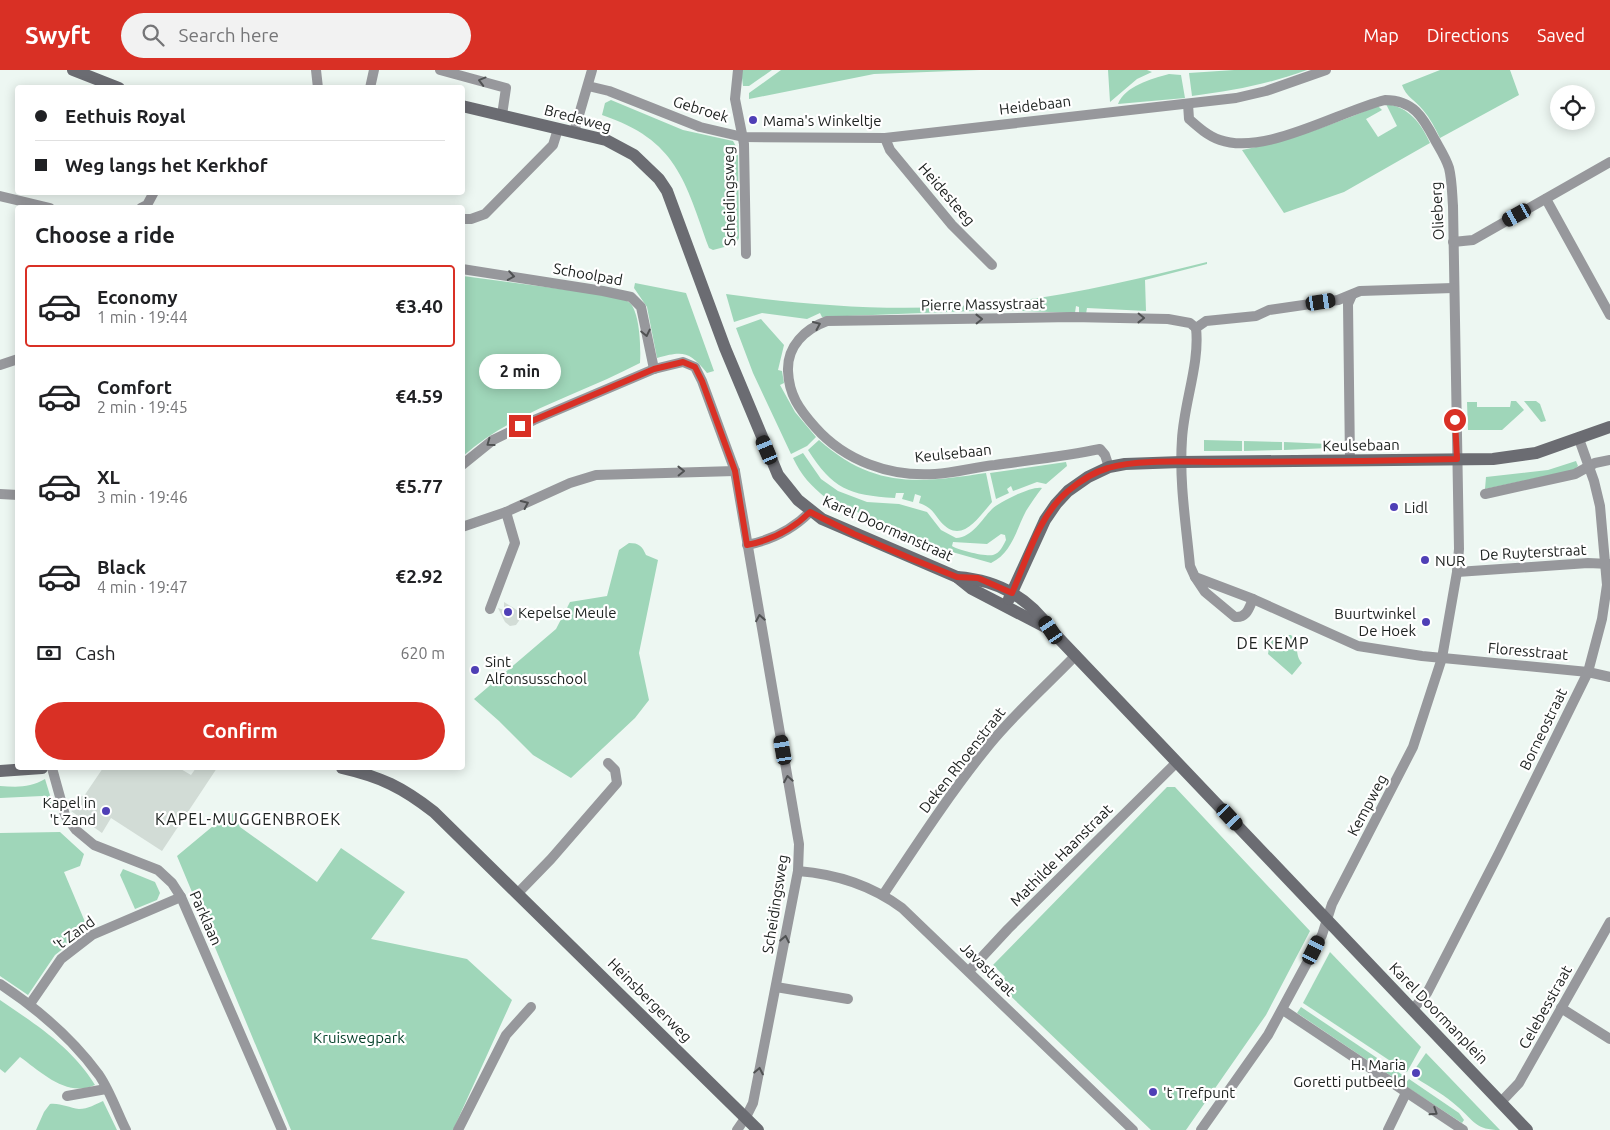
<!DOCTYPE html>
<html lang="en">
<head>
<meta charset="utf-8">
<style>
  body { margin:0; font-family:Ubuntu,sans-serif; background:#f2f2f2; color:#202124; height:100vh; display:flex; flex-direction:column; font-size:19px; white-space:nowrap }
  * { box-sizing:border-box; margin:0 }
  p { font-size:16px; color:#757577 }
  .icon { flex:none; width:28px; height:28px; fill:none; stroke:currentColor; stroke-width:2; stroke-linecap:round; stroke-linejoin:round }
  .map { position:relative; flex:1; overflow:hidden }
  .drawer { position:absolute; left:15px; top:135px; width:450px; height:565px; display:flex; flex-direction:column; background:#fff; border-radius:5px; box-shadow:0 2px 12px #0003 }
  .drawer>* { flex:none }
  .hud { position:absolute; left:15px; top:15px; width:450px; height:110px; border-radius:5px; box-shadow:0 2px 12px #0003; display:grid; align-content:center; height:110px; padding:0 20px; background:#fff }
  .buttons { position:absolute; left:1550px; top:15px; display:grid; gap:10px }
  .buttons a { display:grid; place-items:center; width:45px; height:45px; border-radius:50%; background:#fff; box-shadow:0 2px 12px #0003; font-size:25px }
  .end { position:absolute; width:22px; height:22px; margin:-11px; border:6px solid #d93025; background:#fff; box-shadow:0 0 0 2px #fff }
  .from { border-radius:50% }
  .bubble { position:absolute; height:35px; border-radius:18px; background:#fff; box-shadow:0 2px 12px #0003; font-size:16px; font-weight:700; line-height:35px; text-align:center }
  .car { position:absolute; width:15px; height:30px; margin:-15px -8px; border-radius:6px; box-shadow:0 0 4px 1px #0007; background:linear-gradient(#222 24%,#8ab4d8 0 40%,#222 0 76%,#8ab4d8 0 86%,#222 0) }
  .hud b { display:flex; align-items:center; gap:18px; height:48px; font-size:19px }
  .hud b+b { border-top:1px solid #e0e0e0 }
  .hud i { width:12px; height:12px; background:#202124 }
  ul { padding:0; list-style:none }
  li { display:flex; align-items:center; gap:15px; height:82px; margin:0 10px 8px; padding:0 10px; border:2px solid transparent; border-radius:5px }
  li div { flex:1 }
  li b { display:block; font-size:19px }
  li em { font-style:normal; font-weight:700 }
  li.active { border-color:#d93025 }
  li>.icon { width:45px; height:45px; stroke-width:1.5 }
  h2 { padding:0 20px; font-size:22px; line-height:60px }
  .pay { display:flex; align-items:center; gap:12px; height:55px; padding:0 20px; font-size:19px }
  .pay p { margin-inline-start:auto }
  .cta { display:flex; gap:10px; margin-top:auto; padding:10px 20px }
  .cta a { flex:1; height:58px; border-radius:30px; background:#d93025; color:#fff; font-size:20px; font-weight:700; line-height:58px; text-align:center }
  header { display:flex; align-items:center; gap:30px; box-sizing:border-box; height:70px; padding:0 25px; background:#d93025; color:#fff }
  header strong { font-size:24px }
  nav { display:flex; gap:28px; margin-inline-start:auto; font-size:18px }
  .search { width:350px; height:45px; background:#f2f2f2; display:flex; align-items:center; gap:12px; box-sizing:border-box; padding:0 18px; border-radius:28px; color:#757577; font-size:19px }
  .map>svg:first-child { display:block }
</style>
</head>
<body>
<header>
<strong>Swyft</strong>
<div class="search"><svg class="icon" aria-label="search" viewBox="0 0 24 24"><circle cx="10" cy="10" r="6"/><path d="M15 15l6 6"/></svg>Search here</div>
<nav><a>Map</a><a>Directions</a><a>Saved</a></nav>
</header>
<div class="map">
<svg width="1610" height="1060" viewBox="0 0 1610 1060">
  <rect width="100%" height="100%" fill="#edf7f2"/>
  <g fill="#9fd6b9" fill-rule="evenodd">
    <polygon points="741,0 772,0 749,16 743,16"/>
    <polygon points="781,0 980,0 874,4 749,29 749,23"/>
    <polygon points="1108,0 1147,0 1152,2 1137,9 1110,32"/>
    <path d="M1234 0H1307C1269 14 1232 21 1192 26L1189 3Z"/>
    <path d="M1440 0H1510L1519 25 1440 68C1435 58 1430 48 1423 40 1415 30 1406 27 1402 15Z"/>
    <path d="M1169 4 1181 5 1185 28 1118 34C1125 16 1151 9 1169 4Z"/>
    <path d="M611 30 683 60 733 71 738 80 739 168 736 174 713 180 709 178C685 111 677 70 602 45L605 33Z"/>
    <path d="M1386 34C1409 37 1421 53 1430 73L1344 122 1284 143 1242 80C1290 71 1333 54 1378 36L1382 40 1366 49 1378 67 1397 56Z"/>
    <path d="M1207 192V194L1145 210 1146 241 1087 238 1086 244 1079 243V237L1076 236 1075 243 999 240 822 247 820 243 807 249 762 243 734 252 726 224C818 237 914 243 1006 232 1074 225 1141 208 1207 192Z"/>
    <path d="M463 206 621 227C624 229 629 232 631 234 640 246 641 278 640 293 579 325 515 341 463 386Z"/>
    <path d="M635 213 686 223 714 301 707 303C689 281 683 281 657 288L647 237 634 218Z"/>
    <polygon points="761,249 784,275 778,300 782,301 784,313 780,315 795,342 816,367 807,376 791,384 753,303 736,258"/>
    <polygon points="1511,331 1516,331 1524,340 1502,360 1468,360 1467,332 1477,332 1477,337 1510,337"/>
    <polygon points="1524,331 1536,331 1540,334 1546,351 1541,352"/>
    <path d="M819 370C874 419 919 413 986 403L992 432C978 448 961 476 940 451 933 442 931 437 919 433L921 426 915 424 913 432 902 429 904 423H896L895 428C848 425 833 419 808 380Z"/>
    <polygon points="1204,370 1242,371 1242,381 1204,381"/>
    <polygon points="1244,371 1282,372 1282,380 1244,381"/>
    <polygon points="1284,372 1329,374 1329,378 1284,380"/>
    <path d="M803 383 821 409 838 421 867 432 899 434 927 442 941 460 956 468C973 467 981 450 992 439 999 432 1033 415 1042 418 1036 426 1031 433 1026 441 1016 460 1012 483 991 493L938 478 826 428C811 416 801 405 793 388ZM1001 464 1005 465 1006 470C1003 476 1000 483 993 485 986 487 958 480 952 476L953 472 987 474Z"/>
    <polygon points="1576,391 1578,396 1574,400 1485,419 1486,407 1548,400"/>
    <polygon points="1066,392 1067,396 1046,414 1037,412 1013,421 1011,416 1007,419 1009,423 996,429 990,403"/>
    <path d="M629 473C639 473 642 476 646 485L658 490 639 583 649 630 635 648 571 708 533 685 499 651 474 629 556 559 570 532 607 526 619 480Z"/>
    <path d="M1277 565H1291C1300 574 1294 585 1302 593L1292 605 1268 584 1270 572Z"/>
    <path d="M45 709 53 735 43 736 42 726 0 728V716C17 717 30 718 45 709Z"/>
    <polygon points="1167,717 1175,717 1310,861 1266,945 1186,1060 1151,1060 998,914 1005,907 993,895"/>
    <polygon points="231,741 240,757 317,812 341,778 405,822 371,869 467,889 512,930 453,1060 291,1060 177,786"/>
    <polygon points="60,762 84,784 80,796 64,802 88,859 55,885 28,925 0,906 0,763"/>
    <polygon points="123,799 155,812 160,823 157,830 135,839 120,805"/>
    <polygon points="1330,882 1421,977 1407,1002 1303,933"/>
    <path d="M0 930C35 954 72 977 95 1015 67 1028 41 1002 20 987L5 1003 0 999Z"/>
    <polygon points="1301,937 1404,1006 1400,1012 1297,943"/>
    <path d="M1426 983 1500 1060C1476 1060 1474 1051 1458 1037 1446 1026 1430 1017 1416 1008L1418 1004 1415 999Z"/>
    <polygon points="1409,1009 1459,1043 1464,1050 1462,1053 1404,1015"/>
    <path d="M103 1031 117 1060H36L44 1042 50 1034C61 1033 69 1038 79 1039 88 1039 96 1034 103 1031Z"/>
  </g>
  <g fill="#d2dcd6">
    <polygon points="504,532 520,542 521,548 516,555 510,556 505,552 498,538 504,540"/>
    <polygon points="103,698 179,698 191,705 196,698 217,698 162,781 111,748 102,763 71,741 78,735 76,727 84,726"/>
  </g>
  <g fill="none" stroke-linecap="round" stroke-linejoin="round">
    <g stroke="#97989c" stroke-width="10">
      <polyline points="316,0 318,18"/>
      <polyline points="440,0 506,18 502,45"/>
      <polyline points="738,0 735,29 744,74 746,184"/>
      <polyline points="588,16 609,21 700,57 743,67 885,68 1236,28 1266,21 1326,0"/>
      <polyline points="370,18 374,0"/>
      <path d="M1188 34 1189 49C1198 57 1208 66 1220 70 1265 86 1340 41 1385 30 1413 30 1423 47 1435 70 1440 79 1446 88 1449 98 1452 110 1452 123 1453 136L1459 479 1457 502 1442 588 1413 677 1332 834 1322 865 1268 965 1201 1060"/>
      <polyline points="574,62 592,0"/>
      <polyline points="885,68 890,80 952,155 992,195"/>
      <polyline points="0,126 50,138"/>
      <polyline points="1546,129 1610,245"/>
      <polyline points="141,138 147,135 154,122"/>
      <polyline points="462,149 471,149 485,144 553,75 558,59"/>
      <polyline points="1453,172 1473,170 1610,92"/>
      <polyline points="462,199 603,221 631,227 641,237 654,299"/>
      <path d="M1453 218 1360 221 1338 230 1269 240 1256 246 1206 251 1196 258C1200 293 1184 333 1182 369 1179 411 1186 454 1190 496L1195 507 1253 529 1358 576 1422 586 1588 602 1610 607"/>
      <polyline points="0,295 18,289"/>
      <polyline points="1350,391 1348,234 1352,225"/>
      <polyline points="462,395 493,370 534,350 654,299 683,292 695,297 702,311 735,401 799,774 798,801 753,1033 746,1047 737,1060"/>
      <path d="M1109 397 1105 385 1100 379C1066 386 1030 390 995 395 975 397 955 403 935 404 890 407 845 391 815 357 799 339 789 325 788 301 787 276 805 259 827 251L1072 247 1168 249 1190 253 1196 258"/>
      <polyline points="0,424 18,425"/>
      <polyline points="1485,424 1575,404 1595,393 1610,390"/>
      <polyline points="462,457 506,442 570,413 596,405 735,401"/>
      <path d="M747 475C772 470 793 459 810 442"/>
      <polyline points="1457,502 1588,493 1610,494"/>
      <path d="M1195 507 1205 522 1235 547C1247 548 1249 538 1253 529"/>
      <polyline points="490,539 515,473 506,442"/>
      <polyline points="52,698 65,745 76,760 94,775 158,800 172,813 181,827 282,1060"/>
      <path d="M798 801C836 804 871 815 902 838L1133 1060"/>
      <polyline points="517,824 551,789 617,713 615,700 608,693"/>
      <path d="M883 825C917 774 950 723 989 675 1015 643 1047 615 1076 585"/>
      <polyline points="969,901 1008,859 1177,692"/>
      <path d="M0 914C38 939 72 968 99 1005 110 1021 117 1042 126 1060"/>
      <polyline points="776,917 848,929"/>
      <polyline points="30,934 61,889 92,865 181,827"/>
      <polyline points="1561,938 1610,969"/>
      <polyline points="1283,940 1463,1060"/>
      <polyline points="1412,940 1427,923 1499,783 1588,602 1602,549 1607,515 1600,436 1594,411 1579,369"/>
      <polyline points="67,1026 106,1019"/>
      <polyline points="1501,1032 1519,1013 1610,852"/>
      <polyline points="458,1060 506,965 531,937"/>
      <polyline points="1388,1060 1406,1023"/>
    </g>
    <g stroke="#6b6c72" stroke-width="12">
      <polyline points="73,0 119,18"/>
      <polyline points="462,36 606,70 634,85 659,109 667,121 725,278 778,405 798,430 822,449 957,507 972,519 1051,560"/>
      <path d="M957 507C997 510 1028 526 1051 560L1527 1060"/>
      <polyline points="1009,529 1045,450 1056,434 1068,421 1088,407 1109,397 1125,394 1181,392 1493,389 1536,383 1610,357"/>
      <path d="M342 698C381 707 402 717 434 742L758 1060"/>
      <polyline points="0,701 42,698"/>
    </g>
  </g>
  <defs><path id="oneway-chevron" d="M-2-3.5L2.5 0L-2 3.5" fill="none" stroke-width="1.6" stroke-linecap="round" stroke-linejoin="round" transform="scale(1.25)"/></defs>
  <g stroke="#505253">
    <use href="#oneway-chevron" transform="translate(482 11) rotate(-165)"/>
    <use href="#oneway-chevron" transform="translate(511 206) rotate(9)"/>
    <use href="#oneway-chevron" transform="translate(1141 248) rotate(1)"/>
    <use href="#oneway-chevron" transform="translate(979 249) rotate(-1)"/>
    <use href="#oneway-chevron" transform="translate(817 255) rotate(-24)"/>
    <use href="#oneway-chevron" transform="translate(646 263) rotate(78)"/>
    <use href="#oneway-chevron" transform="translate(490 373) rotate(144)"/>
    <use href="#oneway-chevron" transform="translate(681 401) rotate(-1)"/>
    <use href="#oneway-chevron" transform="translate(525 434) rotate(-25)"/>
    <use href="#oneway-chevron" transform="translate(760 548) rotate(-100)"/>
    <use href="#oneway-chevron" transform="translate(788 709) rotate(-100)"/>
    <use href="#oneway-chevron" transform="translate(785 869) rotate(-79)"/>
    <use href="#oneway-chevron" transform="translate(759 1001) rotate(-79)"/>
    <use href="#oneway-chevron" transform="translate(1434 1042) rotate(33)"/>
  </g>
  <g fill="none" stroke-linecap="round" stroke-linejoin="round">
    <path stroke="#d93025" stroke-width="6" d="M520 356 654 299 683 292 695 297 702 311 735 401 747 475C772 470 793 459 810 442L854 464 912 489 957 507 978 508 1012 523C1027 489 1039 445 1068 421 1080 411 1094 402 1108 398 1136 389 1190 392 1221 392 1300 392 1378 391 1457 389L1455 350"/>
  </g>
  <g fill="#4f3fb6" stroke="#fff" stroke-width="2">
    <circle cx="753" cy="50" r="5"/>
    <circle cx="1394" cy="437" r="5"/>
    <circle cx="1425" cy="490" r="5"/>
    <circle cx="508" cy="542" r="5"/>
    <circle cx="1426" cy="552" r="5"/>
    <circle cx="475" cy="600" r="5"/>
    <circle cx="106" cy="741" r="5"/>
    <circle cx="1416" cy="1003" r="5"/>
    <circle cx="1153" cy="1022" r="5"/>
  </g>
  <g text-anchor="middle" dominant-baseline="central" stroke-width="4.5" stroke-linejoin="round" paint-order="stroke">
    <g font-size="15" fill="#202422" stroke="#fff">
      <text transform="translate(1035 35) rotate(-7)">Heidebaan</text>
      <text transform="translate(701 39) rotate(17)">Gebroek</text>
      <text transform="translate(578 48) rotate(15)">Bredeweg</text>
      <text transform="translate(947 124) rotate(49)">Heidesteeg</text>
      <text transform="translate(729 126) rotate(-91)">Scheidingsweg</text>
      <text transform="translate(1437 141) rotate(-93)">Olieberg</text>
      <text transform="translate(588 204) rotate(10)">Schoolpad</text>
      <text transform="translate(983 234) rotate(-1)">Pierre Massystraat</text>
      <text transform="translate(1361 375) rotate(-1)">Keulsebaan</text>
      <text transform="translate(953 383) rotate(-6)">Keulsebaan</text>
      <text transform="translate(888 458) rotate(24)">Karel Doormanstraat</text>
      <text transform="translate(1533 482) rotate(-3)">De Ruyterstraat</text>
      <text transform="translate(1528 581) rotate(5)">Floresstraat</text>
      <text transform="translate(1543 659) rotate(-64)">Borneostraat</text>
      <text transform="translate(962 690) rotate(-52)">Deken Rhoenstraat</text>
      <text transform="translate(1367 735) rotate(-62)">Kempweg</text>
      <text transform="translate(1061 785) rotate(-45)">Mathilde Haanstraat</text>
      <text transform="translate(775 834) rotate(-81)">Scheidingsweg</text>
      <text transform="translate(206 848) rotate(66)">Parklaan</text>
      <text transform="translate(74 863) rotate(-36)">'t Zand</text>
      <text transform="translate(988 899) rotate(44)">Javastraat</text>
      <text transform="translate(650 930) rotate(45)">Heinsbergerweg</text>
      <text transform="translate(1545 937) rotate(-61)">Celebesstraat</text>
      <text transform="translate(1439 943) rotate(46)">Karel Doormanplein</text>
    </g>
    <g font-size="15" fill="#202422" stroke="#fff" text-anchor="start">
      <text x="763" y="50">Mama's Winkeltje</text>
      <text x="1404" y="437">Lidl</text>
      <text x="1435" y="490">NUR</text>
      <text x="518" y="542">Kepelse Meule</text>
      <text x="1416" y="543" text-anchor="end">Buurtwinkel<tspan x="1416" dy="17">De Hoek</tspan></text>
      <text x="485" y="591">Sint<tspan x="485" dy="17">Alfonsusschool</tspan></text>
      <text x="96" y="732" text-anchor="end">Kapel in<tspan x="96" dy="17">'t Zand</tspan></text>
      <text x="1406" y="994" text-anchor="end">H. Maria<tspan x="1406" dy="17">Goretti putbeeld</tspan></text>
      <text x="1163" y="1022">'t Trefpunt</text>
    </g>
    <g font-size="15" fill="#003e27" stroke="#fff">
      <text x="359" y="967">Kruiswegpark</text>
    </g>
    <g font-size="16" letter-spacing="1" fill="#202422" stroke="#fff">
      <text x="1273" y="573">DE KEMP</text>
      <text x="248" y="749">KAPEL-MUGGENBROEK</text>
    </g>
  </g>
</svg>
<div class="buttons">
<a><svg class="icon" aria-label="locate" viewBox="0 0 24 24"><circle cx="12" cy="12" r="6"/><path d="M12 2v4M12 18v4M2 12h4M18 12h4"/></svg></a>
</div>
<i class="end from" style="left:1455px;top:350px"></i>
<i class="end" style="left:520px;top:356px"></i>
<div class="bubble" style="left:479px;top:284px;width:82px">2 min</div>
<i class="car" style="left:1517px;top:145px;rotate:241deg"></i>
<i class="car" style="left:1321px;top:232px;rotate:81deg"></i>
<i class="car" style="left:767px;top:380px;rotate:337deg"></i>
<i class="car" style="left:1051px;top:560px;rotate:326deg"></i>
<i class="car" style="left:783px;top:680px;rotate:350deg"></i>
<i class="car" style="left:1230px;top:747px;rotate:137deg"></i>
<i class="car" style="left:1314px;top:880px;rotate:27deg"></i>
<div class="hud">
<b><i class="from"></i>Eethuis Royal</b>
<b><i></i>Weg langs het Kerkhof</b>
</div>
<section class="drawer">
<h2>Choose a ride</h2>
<ul>
<li class="active"><svg class="icon" aria-label="car" viewBox="0 0 24 24"><path d="M5 17H2v-5l4-1 3-4h7l3 4 3 1v5h-3M9 17h6M6 11h13"/><circle cx="7" cy="17" r="2"/><circle cx="17" cy="17" r="2"/></svg><div><b>Economy</b><p>1 min · 19:44</p></div><em>€3.40</em></li>
<li><svg class="icon" aria-label="car" viewBox="0 0 24 24"><path d="M5 17H2v-5l4-1 3-4h7l3 4 3 1v5h-3M9 17h6M6 11h13"/><circle cx="7" cy="17" r="2"/><circle cx="17" cy="17" r="2"/></svg><div><b>Comfort</b><p>2 min · 19:45</p></div><em>€4.59</em></li>
<li><svg class="icon" aria-label="car" viewBox="0 0 24 24"><path d="M5 17H2v-5l4-1 3-4h7l3 4 3 1v5h-3M9 17h6M6 11h13"/><circle cx="7" cy="17" r="2"/><circle cx="17" cy="17" r="2"/></svg><div><b>XL</b><p>3 min · 19:46</p></div><em>€5.77</em></li>
<li><svg class="icon" aria-label="car" viewBox="0 0 24 24"><path d="M5 17H2v-5l4-1 3-4h7l3 4 3 1v5h-3M9 17h6M6 11h13"/><circle cx="7" cy="17" r="2"/><circle cx="17" cy="17" r="2"/></svg><div><b>Black</b><p>4 min · 19:47</p></div><em>€2.92</em></li>
</ul>
<div class="pay"><svg class="icon" aria-label="cash" viewBox="0 0 24 24"><path d="M3 7h18v10H3z"/><circle cx="12" cy="12" r="2"/></svg>Cash<p>620 m</p></div>
<div class="cta"><a>Confirm</a></div>
</section>
</div>
</body>
</html>
